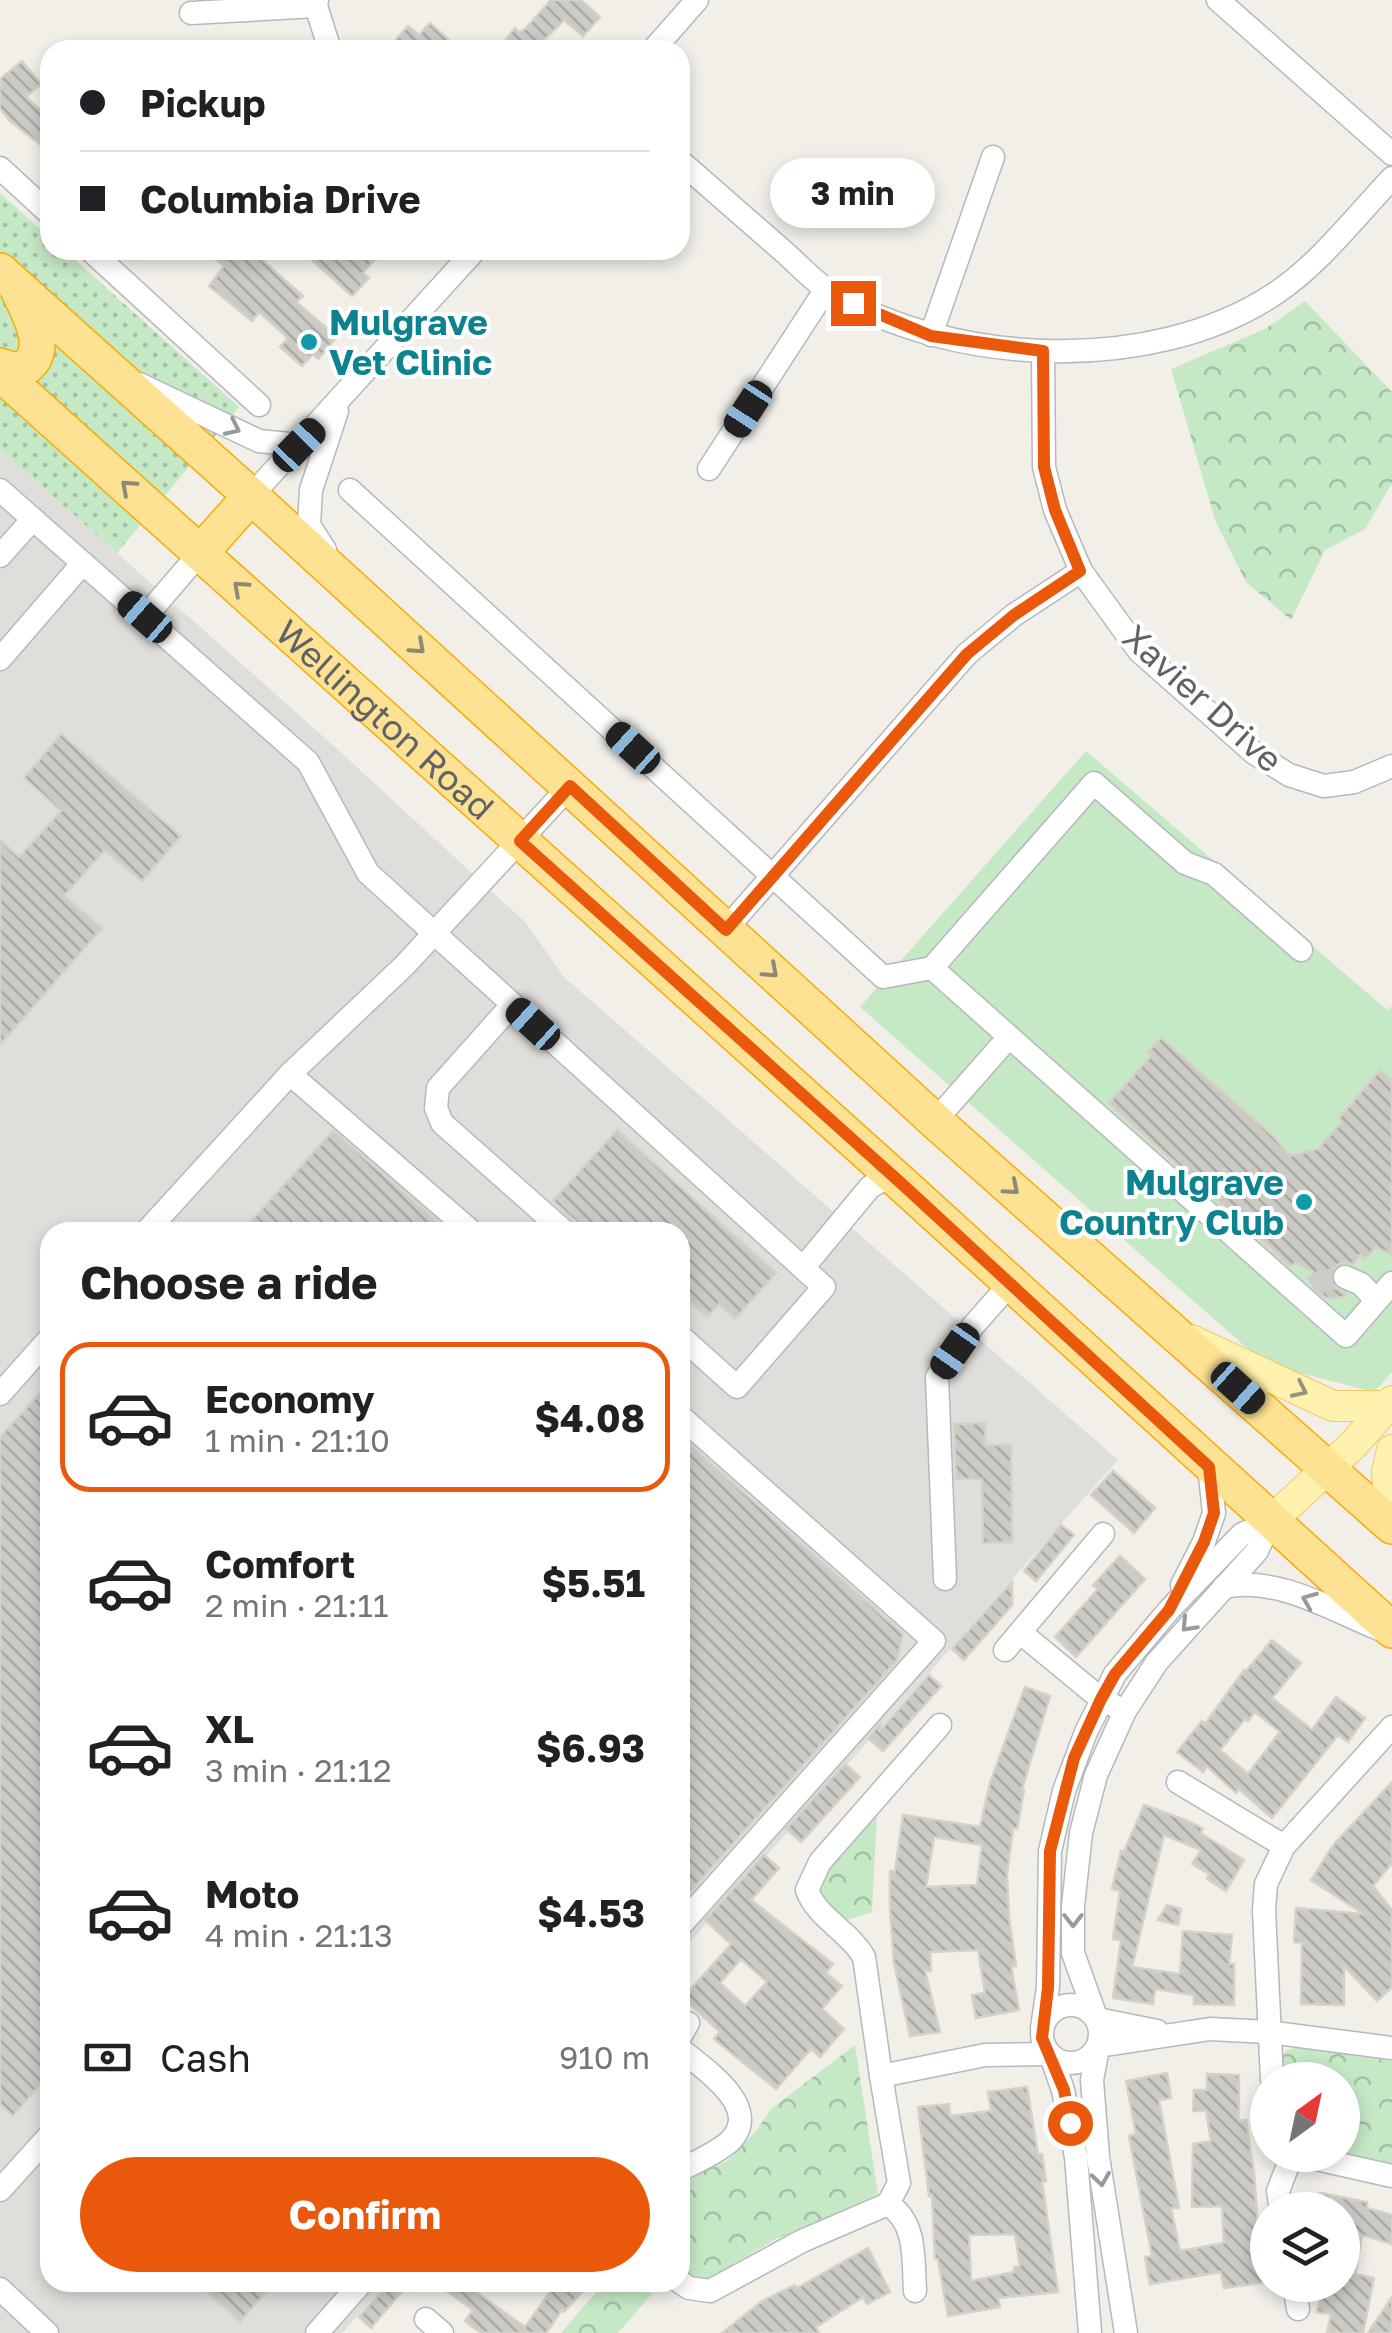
<!DOCTYPE html>
<html lang="en">
<head>
<meta charset="utf-8">
<style>
  body { margin:0; font-family:"Golos Text",sans-serif; background:#f6f6f6; color:#202124; height:100vh; display:flex; flex-direction:column; font-size:38px; white-space:nowrap }
  * { box-sizing:border-box; margin:0 }
  p { font-size:32px; color:#757577 }
  .icon { flex:none; width:55px; height:55px; fill:none; stroke:currentColor; stroke-width:2; stroke-linecap:round; stroke-linejoin:round }
  .map { position:relative; flex:1; overflow:hidden }
  .side { position:absolute; left:40px; top:1222px; width:650px; height:1070px; display:flex; flex-direction:column; background:#fff; border-radius:30px; box-shadow:0 5px 15px #0003 }
  .side>* { flex:none }
  .top-card { position:absolute; left:40px; top:40px; width:650px; height:220px; border-radius:30px; box-shadow:0 5px 15px #0003; display:grid; align-content:center; height:220px; padding:0 40px; background:#fff }
  .needle { width:65px; rotate:33deg }
  .controls { position:absolute; left:1250px; top:2062px; display:grid; gap:20px }
  .controls a { display:grid; place-items:center; width:110px; height:110px; border-radius:50%; background:#fff; box-shadow:0 5px 15px #0003; font-size:50px }
  .end { position:absolute; width:45px; height:45px; margin:-22px; border:12px solid #ea580c; background:#fff; box-shadow:0 0 0 5px #fff }
  .from { border-radius:50% }
  .bubble { position:absolute; height:70px; border-radius:35px; background:#fff; box-shadow:0 5px 15px #0003; font-size:32px; font-weight:700; line-height:70px; text-align:center }
  .car { position:absolute; width:30px; height:60px; margin:-30px -15px; border-radius:12px; box-shadow:0 0 8px 2px #0007; background:linear-gradient(#222 24%,#8ab4d8 0 40%,#222 0 76%,#8ab4d8 0 86%,#222 0) }
  .top-card b { display:flex; align-items:center; gap:35px; height:95px; font-size:38px }
  .top-card b+b { border-top:2px solid #e0e0e0 }
  .top-card i { width:25px; height:25px; background:#202124 }
  ul { padding:0; list-style:none }
  li { display:flex; align-items:center; gap:30px; height:150px; margin:0 20px 15px; padding:0 20px; border:5px solid transparent; border-radius:30px }
  li div { flex:1 }
  li b { display:block; font-size:38px }
  li em { font-style:normal; font-weight:700 }
  li.current { border-color:#ea580c }
  li>.icon { width:90px; height:90px; stroke-width:1.5 }
  h2 { padding:0 40px; font-size:45px; line-height:120px }
  .pay { display:flex; align-items:center; gap:25px; height:110px; padding:0 40px; font-size:38px }
  .pay p { margin-inline-start:auto }
  .button { display:flex; gap:20px; margin-top:auto; padding:20px 40px }
  .button a { flex:1; height:115px; border-radius:60px; background:#ea580c; color:#fff; font-size:40px; font-weight:700; line-height:115px; text-align:center }
  .map>svg:first-child { display:block }
</style>
</head>
<body>
<div class="map">
<svg width="1392" height="2333" viewBox="0 0 1392 2333">
  <defs>
    <pattern id="grass-dots" width="8" height="8" patternUnits="userSpaceOnUse" patternTransform="scale(2.5)"><rect width="8" height="8" fill="#c5e8c5"/><path d="M2 2h.1M6 6h.1" fill="none" stroke="#a3c0a4" stroke-width="1.8" stroke-linecap="round"/></pattern>
    <pattern id="forest-crowns" width="20" height="18" patternUnits="userSpaceOnUse" patternTransform="scale(2.5)"><rect width="20" height="18" fill="#c5e8c5"/><path d="M2 6a3 3 0 1 1 6 0M12 15a3 3 0 1 1 6 0" fill="none" stroke="#a3c0a4"/></pattern>
    <pattern id="building-back-hatch" width="6" height="6" patternUnits="userSpaceOnUse" patternTransform="scale(2.5)"><rect width="6" height="6" fill="#cccac5"/><path d="M-1 5l2 2M0 0l6 6M5-1l2 2" fill="none" stroke="#a9a8a4"/></pattern>
  </defs>
  <rect width="100%" height="100%" fill="#f1efe8"/>
  <polygon fill="#e0deda" points="0,449 336,748 525,922 564,977 1118,1460 680,1953 680,1232 50,1232 50,2282 387,2283 342,2333 0,2333"/>
  <polygon fill="url(#grass-dots)" points="0,193 50,238 50,250 64,250 239,407 117,553 0,449"/>
  <g fill="url(#forest-crowns)">
    <polygon points="1305,301 1392,392 1392,483 1365,529 1325,550 1291,620 1246,582 1215,520 1171,369 1265,329"/>
    <path d="M877 1811 872 1912 847 1920C832 1908 816 1901 817 1881Z"/>
    <polygon points="855,2045 878,2194 774,2240 705,2281 680,2269 680,2180 726,2162 757,2130 771,2109"/>
    <polygon points="1297,2047 1392,2061 1392,2168 1342,2155 1342,2080 1281,2080 1279,2062 1285,2051"/>
    <polygon points="604,2283 638,2283 652,2294 618,2333 561,2333"/>
  </g>
  <polygon fill="#c5e8c5" points="1086,751 1387,1010 1392,1006 1392,1372 1374,1392 1265,1364 860,1007"/>
  <g fill="url(#building-back-hatch)" stroke="#d6d1c6" stroke-width="2.5" fill-rule="evenodd">
    <polygon points="551,0 581,0 600,17 583,36 564,20 537,47 541,50 497,50 515,28 519,32 525,29"/>
    <polygon points="430,23 460,50 387,50 408,26 419,35"/>
    <polygon points="22,61 41,84 26,97 50,119 50,152 10,121 0,108 0,79"/>
    <polygon points="204,250 251,250 303,296 296,302 337,337 318,359 313,354 302,366 280,347 288,338 259,312 252,321 209,286 224,266"/>
    <polygon points="323,250 339,250 347,257 354,250 383,250 363,273 369,278 352,296 313,261"/>
    <polygon points="61,734 181,836 142,881 105,850 64,896 102,928 0,1045 0,840 19,857 61,811 24,778"/>
    <polygon points="1161,1038 1273,1136 1290,1156 1318,1149 1342,1122 1339,1118 1380,1070 1392,1081 1392,1255 1376,1247 1365,1259 1361,1254 1353,1264 1344,1262 1335,1266 1330,1280 1334,1287 1345,1293 1345,1297 1326,1298 1314,1288 1312,1271 1296,1263 1290,1266 1109,1103 1151,1056 1148,1052"/>
    <polygon points="617,1130 776,1273 735,1319 719,1304 707,1317 680,1293 680,1232 581,1232 575,1221 553,1201"/>
    <polygon points="333,1131 450,1232 241,1232"/>
    <polygon points="50,1382 50,2073 13,2116 0,2104 0,1437"/>
    <polygon points="985,1423 985,1445 1011,1445 1012,1542 983,1543 982,1479 956,1479 954,1424"/>
    <polygon points="680,1436 903,1634 897,1660 680,1903"/>
    <polygon points="1113,1471 1155,1508 1134,1533 1091,1495"/>
    <polygon points="1061,1525 1074,1535 1036,1581 1024,1571"/>
    <polygon points="1120,1556 1145,1579 1076,1657 1055,1637 1098,1589 1093,1585"/>
    <polygon points="1012,1582 1012,1605 964,1660 952,1649"/>
    <path d="M1272 1640 1301 1663 1272 1698 1312 1730 1336 1697 1365 1718 1348 1742 1338 1735 1272 1818 1239 1789 1236 1793 1207 1766 1203 1772 1177 1752 1202 1721 1205 1724 1244 1670 1246 1671ZM1255 1712 1280 1732 1248 1774 1220 1750 1245 1719 1248 1721Z"/>
    <polygon points="929,1675 941,1686 883,1751 868,1738 881,1723 879,1732"/>
    <path d="M1025 1687 1050 1696 1022 1789 1024 1790 1017 1829 1013 1828 1007 1874 1009 1918 1016 1966H1011L1019 2010 976 2018 972 1995 985 1993 978 1950 930 1952 931 1971H925L940 2032 910 2036 894 1963 890 1909V1871H895L903 1815 980 1827 990 1783ZM934 1837 982 1845 977 1885 926 1887Z"/>
    <polygon points="845,1764 860,1777 801,1842 786,1829"/>
    <polygon points="1392,1782 1392,1863 1373,1886 1392,1910 1392,1987 1377,2001 1344,1966 1344,2005 1301,2004 1302,1943 1294,1942 1296,1908 1364,1914 1311,1880 1334,1844"/>
    <polygon points="1144,1805 1188,1821 1203,1829 1200,1833 1244,1860 1226,1891 1207,1879 1209,1874 1192,1864 1201,1850 1164,1835 1132,1967 1180,1974 1183,1931 1232,1935 1229,1964 1234,1964 1234,2005 1194,2004 1194,1995 1155,1989 1153,2004 1113,1998 1121,1940 1113,1939 1120,1891 1112,1889 1121,1851 1124,1852"/>
    <path d="M764 1855 779 1868 751 1900 833 1964 826 1973 842 1986 822 2009 844 2029 820 2057 811 2049 776 2089 714 2039 720 2032 683 1998 731 1944 705 1920ZM741 1959 767 1982 745 2006 720 1983Z"/>
    <polygon points="1167,1905 1181,1909 1178,1925 1158,1920"/>
    <polygon points="1167,2073 1171,2098 1159,2100 1179,2208 1171,2208 1180,2251 1224,2243 1222,2206 1192,2207 1193,2144 1211,2141 1206,2111 1193,2111 1194,2090 1207,2090 1207,2074 1239,2075 1239,2121 1246,2120 1254,2172 1259,2246 1262,2245 1267,2282 1224,2288 1221,2272 1150,2284 1145,2257 1152,2256 1129,2136 1136,2134 1126,2081"/>
    <path d="M1027 2087 1038 2154H1042L1046 2181 1042 2182 1058 2292 998 2298 1000 2307 948 2316 938 2259H935L932 2195 929 2196 918 2107 949 2104 950 2116 991 2111 988 2092ZM1015 2234 1020 2266 1014 2267V2272L971 2281 969 2235Z"/>
    <polygon points="1320,2193 1367,2202 1367,2208 1392,2215 1392,2244 1362,2235 1355,2274 1374,2278 1363,2333 1327,2333 1331,2314 1317,2312 1323,2285 1342,2285 1342,2210 1317,2210"/>
    <polygon points="868,2248 890,2292 867,2304 863,2297 816,2327 819,2333 722,2333 762,2301 795,2285 797,2288"/>
    <polygon points="197,2282 275,2282 240,2322"/>
    <polygon points="390,2282 410,2282 371,2328 359,2317"/>
    <polygon points="434,2282 477,2282 472,2289 525,2327 550,2292 539,2282 591,2282 564,2312 562,2310 546,2333 481,2333 465,2321 473,2310"/>
    <polygon points="1392,2297 1392,2333 1368,2333"/>
  </g>
  <g fill="none" stroke-linecap="round" stroke-linejoin="round">
    <polyline stroke="#ccccc8" stroke-width="22" stroke-dasharray="22 11" stroke-linecap="butt" points="1314,1287 1321,1281 1345,1277"/>
    <defs>
      <g id="minor">
        <polyline points="317,0 316,6 330,50"/>
        <polyline points="1218,0 1392,154"/>
        <polyline points="191,13 316,6"/>
        <polyline points="653,50 697,0"/>
        <path d="M680 161C714 191 749 221 783 251 798 264 813 281 829 291 952 366 1150 375 1273 295 1319 265 1355 217 1392 178"/>
        <polyline points="0,168 50,214"/>
        <polyline points="90,250 259,405"/>
        <polyline points="931,335 993,157"/>
        <polyline points="1043,351 1044,467 1055,510 1081,571 1139,651 1254,753 1289,775 1324,786 1354,782 1392,766"/>
        <polyline points="139,384 259,441 299,445"/>
        <polyline points="709,469 826,289"/>
        <polyline points="0,490 308,762 368,873 803,1268"/>
        <polyline points="350,490 883,977 932,968"/>
        <polyline points="251,496 475,250"/>
        <polyline points="325,550 309,525 311,490 337,411"/>
        <polyline points="0,556 33,519"/>
        <polyline points="145,617 200,553"/>
        <polyline points="0,659 83,563"/>
        <polyline points="726,929 967,654 1014,615 1081,571"/>
        <polyline points="1301,950 1214,874 1185,863 1094,783 932,968 1346,1336 1392,1283"/>
        <polyline points="512,1005 438,1088 436,1108 442,1123 565,1232"/>
        <polyline points="290,1074 472,1232"/>
        <polyline points="935,1121 1009,1037"/>
        <polyline points="146,1232 290,1074 405,965 570,786"/>
        <polyline points="1345,1277 1361,1284 1376,1300"/>
        <polyline points="680,1336 737,1387 824,1287 803,1268 870,1187 892,1175"/>
        <polyline points="0,1394 50,1338"/>
        <polyline points="680,1416 934,1641 680,1926"/>
        <polyline points="945,1579 937,1377 973,1326 1010,1284"/>
        <polyline points="1182,1585 1204,1542 1214,1513 1209,1467"/>
        <path d="M1224 1587C1278 1576 1330 1609 1379 1629"/>
        <polyline points="1021,1633 1101,1699 1113,1705"/>
        <polyline points="1005,1650 1103,1534"/>
        <polyline points="1178,1782 1284,1846"/>
        <circle cx="1071" cy="2034" r="29"/>
        <polyline points="1096,2017 1073,1953 1073,1906 1081,1833 1096,1775 1125,1711 1157,1662 1257,1551 1270,1522"/>
        <polyline points="1097,2019 1157,2031"/>
        <polyline points="1042,2028 1048,1987 1050,1851 1064,1791 1086,1732 1115,1674 1169,1610 1242,1534 1270,1522"/>
        <polyline points="680,2037 688,2023"/>
        <polyline points="1099,2046 1210,2029 1268,2032 1392,2048"/>
        <polyline points="1098,2048 1092,2080 1098,2157 1126,2333"/>
        <path d="M680 2049C703 2068 765 2108 729 2142 715 2154 696 2162 680 2170"/>
        <polyline points="1051,2056 1063,2090 1076,2157 1090,2333"/>
        <path d="M881 2076 864 1957C849 1931 817 1918 807 1890L820 1862 940 1725"/>
        <polyline points="1272,2080 1264,1910 1266,1884 1284,1846 1392,1727"/>
        <polyline points="1299,2155 1392,2176"/>
        <polyline points="0,2190 50,2135"/>
        <path d="M888 2204C917 2223 913 2258 915 2291"/>
        <polyline points="1281,2210 1278,2191 1292,2155"/>
        <polyline points="680,2282 689,2288 710,2291 802,2241 888,2204 899,2183 881,2076 985,2055 1049,2054"/>
        <polyline points="1294,2285 1298,2309"/>
        <polyline points="0,2289 47,2333"/>
        <polyline points="426,2319 442,2333"/>
        <polyline points="317,2333 362,2282"/>
      </g>
      <g id="major">
        <polyline points="1191,1340 1333,1406 1387,1406"/>
        <polyline points="1270,1522 1352,1446 1392,1401"/>
        <polyline points="1390,1524 1387,1472 1392,1450"/>
      </g>
      <g id="highway">
        <polyline points="0,271 251,496 935,1121 1392,1526"/>
        <path d="M0 366 12 370 23 369C51 352 31 316 20 294"/>
        <path id="s1" d="M0 373 902 1184 1392 1630"/>
        <polyline points="200,553 251,496"/>
      </g>
    </defs>
    <use href="#minor" stroke="#b5b8bc" stroke-width="25"/>
    <use href="#major" stroke="#f2c960" stroke-width="32"/>
    <use href="#highway" stroke="#f9ab00" stroke-width="38"/>
    <use href="#minor" stroke="#fff" stroke-width="22"/>
    <use href="#major" stroke="#fff2af" stroke-width="30"/>
    <use href="#highway" stroke="#fde293" stroke-width="35"/>
  </g>
  <defs><path id="oneway-chevron" d="M-2-3.5L2.5 0L-2 3.5" fill="none" stroke-width="1.6" stroke-linecap="round" stroke-linejoin="round" transform="scale(2.5)"/></defs>
  <g stroke="#979a9d">
    <use href="#oneway-chevron" transform="translate(233 428) rotate(25)"/>
    <use href="#oneway-chevron" transform="translate(1309 1600) rotate(-158)"/>
    <use href="#oneway-chevron" transform="translate(1188 1625) rotate(133)"/>
    <use href="#oneway-chevron" transform="translate(1073 1920) rotate(90)"/>
    <use href="#oneway-chevron" transform="translate(1101 2179) rotate(82)"/>
  </g>
  <g stroke="#8e8975">
    <use href="#oneway-chevron" transform="translate(128 487) rotate(-138)"/>
    <use href="#oneway-chevron" transform="translate(240 588) rotate(-138)"/>
    <use href="#oneway-chevron" transform="translate(418 647) rotate(42)"/>
    <use href="#oneway-chevron" transform="translate(771 971) rotate(42)"/>
    <use href="#oneway-chevron" transform="translate(1012 1188) rotate(41)"/>
  </g>
  <use stroke="#979581" href="#oneway-chevron" transform="translate(1300 1390) rotate(25)"/>
  <g fill="none" stroke-linecap="round" stroke-linejoin="round">
    <polyline stroke="#ea580c" stroke-width="12" points="853,303 931,336 1043,351 1044,467 1055,510 1080,571 1014,615 967,654 726,930 570,786 520,841 902,1184 1209,1467 1214,1513 1204,1542 1169,1610 1115,1674 1101,1699 1074,1758 1050,1851 1048,1988 1042,2038 1064,2090 1070,2123"/>
  </g>
  <g fill="#0f9aa8" stroke="#fff" stroke-width="4">
    <circle cx="309" cy="342" r="10"/>
    <circle cx="1304" cy="1202" r="10"/>
  </g>
  <g text-anchor="middle" dominant-baseline="central" stroke-width="8" stroke-linejoin="round" paint-order="stroke">
    <g font-size="35" font-weight="bold" fill="#0d838f" stroke="#fff" text-anchor="start">
      <text x="329" y="322">Mulgrave<tspan x="329" dy="40">Vet Clinic</tspan></text>
      <text x="1284" y="1182" text-anchor="end">Mulgrave<tspan x="1284" dy="40">Country Club</tspan></text>
    </g>
    <g font-size="35" fill="#5f6368" stroke="#fff">
      <text transform="translate(1203 698) rotate(42)">Xavier Drive</text>
      <text stroke="none"><textPath href="#s1" startOffset="518">Wellington Road</textPath></text>
    </g>
  </g>
</svg>
<div class="controls">
<a><svg class="needle" viewBox="-14 -14 28 28"><path d="M0-13l5 13h-10z" fill="#e53935"/><path d="M0 13l5-13h-10z" fill="#757577"/></svg></a>
<a><svg class="icon" aria-label="layers" viewBox="0 0 24 24"><path d="M12 4l9 5-9 5-9-5zM3 14l9 5 9-5"/></svg></a>
</div>
<i class="end from" style="left:1070px;top:2123px"></i>
<i class="end" style="left:853px;top:303px"></i>
<div class="bubble" style="left:770px;top:158px;width:165px">3 min</div>
<i class="car" style="left:748px;top:409px;rotate:213deg"></i>
<i class="car" style="left:299px;top:445px;rotate:44deg"></i>
<i class="car" style="left:145px;top:617px;rotate:311deg"></i>
<i class="car" style="left:633px;top:748px;rotate:312deg"></i>
<i class="car" style="left:533px;top:1024px;rotate:312deg"></i>
<i class="car" style="left:955px;top:1351px;rotate:215deg"></i>
<i class="car" style="left:1238px;top:1388px;rotate:132deg"></i>
<div class="top-card">
<b><i class="from"></i>Pickup</b>
<b><i></i>Columbia Drive</b>
</div>
<section class="side">
<h2>Choose a ride</h2>
<ul>
<li class="current"><svg class="icon" aria-label="car" viewBox="0 0 24 24"><path d="M5 17H2v-5l4-1 3-4h7l3 4 3 1v5h-3M9 17h6M6 11h13"/><circle cx="7" cy="17" r="2"/><circle cx="17" cy="17" r="2"/></svg><div><b>Economy</b><p>1 min · 21:10</p></div><em>$4.08</em></li>
<li><svg class="icon" aria-label="car" viewBox="0 0 24 24"><path d="M5 17H2v-5l4-1 3-4h7l3 4 3 1v5h-3M9 17h6M6 11h13"/><circle cx="7" cy="17" r="2"/><circle cx="17" cy="17" r="2"/></svg><div><b>Comfort</b><p>2 min · 21:11</p></div><em>$5.51</em></li>
<li><svg class="icon" aria-label="car" viewBox="0 0 24 24"><path d="M5 17H2v-5l4-1 3-4h7l3 4 3 1v5h-3M9 17h6M6 11h13"/><circle cx="7" cy="17" r="2"/><circle cx="17" cy="17" r="2"/></svg><div><b>XL</b><p>3 min · 21:12</p></div><em>$6.93</em></li>
<li><svg class="icon" aria-label="car" viewBox="0 0 24 24"><path d="M5 17H2v-5l4-1 3-4h7l3 4 3 1v5h-3M9 17h6M6 11h13"/><circle cx="7" cy="17" r="2"/><circle cx="17" cy="17" r="2"/></svg><div><b>Moto</b><p>4 min · 21:13</p></div><em>$4.53</em></li>
</ul>
<div class="pay"><svg class="icon" aria-label="cash" viewBox="0 0 24 24"><path d="M3 7h18v10H3z"/><circle cx="12" cy="12" r="2"/></svg>Cash<p>910 m</p></div>
<div class="button"><a>Confirm</a></div>
</section>
</div>
</body>
</html>
